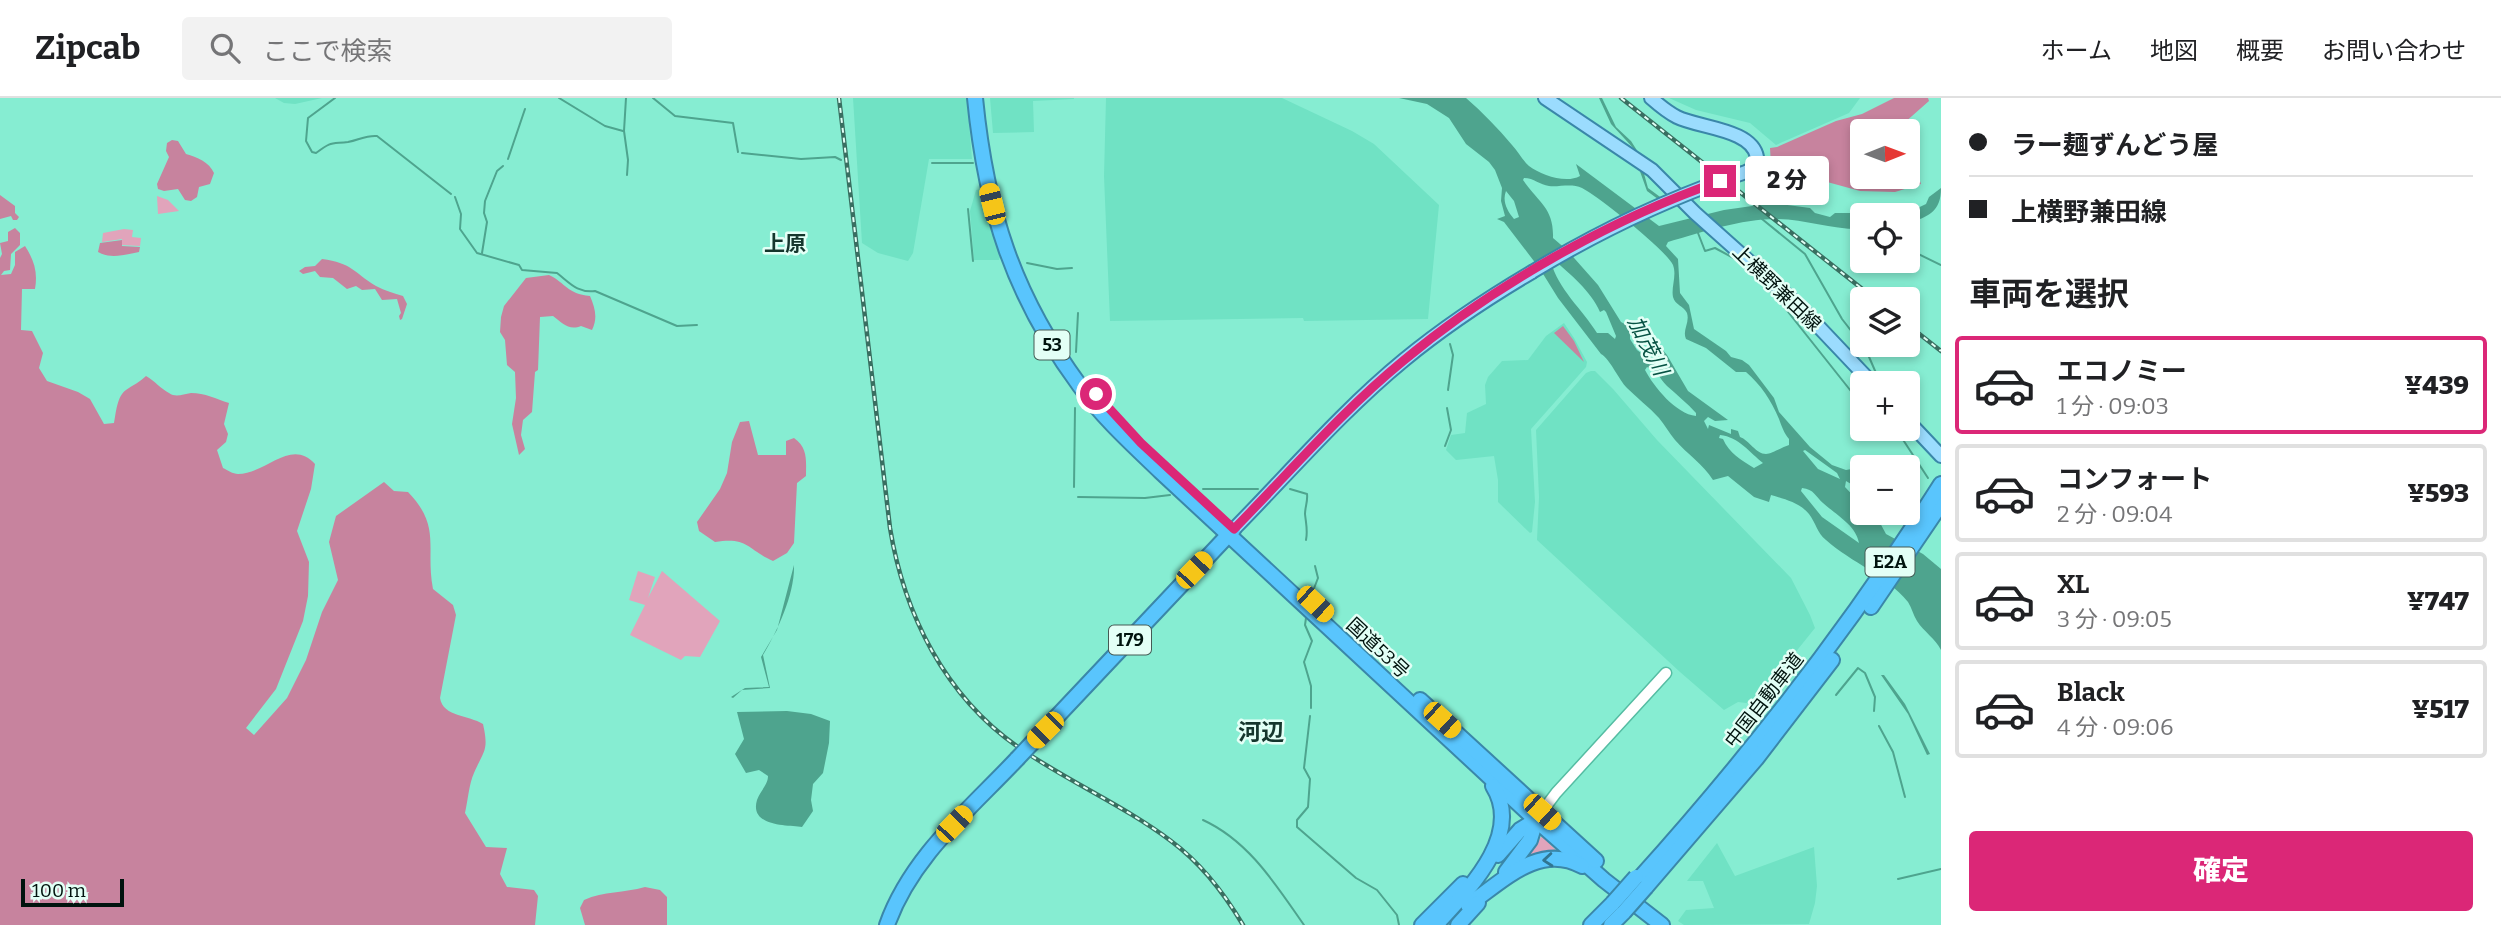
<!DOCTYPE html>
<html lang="ja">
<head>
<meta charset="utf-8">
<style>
  body { margin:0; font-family:Bitter,"Noto Sans JP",serif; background:#f2f2f2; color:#202124; height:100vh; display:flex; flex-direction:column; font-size:26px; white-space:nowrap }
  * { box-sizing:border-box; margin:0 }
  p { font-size:23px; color:#757577 }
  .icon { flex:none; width:38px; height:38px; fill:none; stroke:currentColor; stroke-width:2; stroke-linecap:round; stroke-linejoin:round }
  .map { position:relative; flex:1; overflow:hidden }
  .sheet { display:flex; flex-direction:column; background:#fff; width:560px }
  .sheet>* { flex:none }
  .banner { display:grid; align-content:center; height:154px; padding:0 28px; background:#fff }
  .needle { width:46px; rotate:89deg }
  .fabs { position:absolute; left:1850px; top:21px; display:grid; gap:14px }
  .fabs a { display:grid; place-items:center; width:70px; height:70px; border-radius:7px; background:#fff; box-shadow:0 4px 10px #0003; font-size:35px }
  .scale { position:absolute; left:21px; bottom:18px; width:103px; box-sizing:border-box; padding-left:7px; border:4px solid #00130e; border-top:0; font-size:19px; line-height:24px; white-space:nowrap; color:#00130e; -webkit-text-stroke:5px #e3fff6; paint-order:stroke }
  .end { position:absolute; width:32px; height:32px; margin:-16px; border:9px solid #db2777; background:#fff; box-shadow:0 0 0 4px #fff }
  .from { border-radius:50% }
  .bubble { position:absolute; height:49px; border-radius:7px; background:#fff; box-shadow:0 4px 10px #0003; font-size:23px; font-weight:800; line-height:49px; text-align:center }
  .car { position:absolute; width:21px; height:42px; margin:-21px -10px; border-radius:9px; box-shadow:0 0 5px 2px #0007; background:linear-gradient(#f5c518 24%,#345 0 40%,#f5c518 0 76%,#345 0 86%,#f5c518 0) }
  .banner b { display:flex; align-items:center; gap:24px; height:66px; font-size:26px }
  .banner b+b { border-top:2px solid #e0e0e0 }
  .banner i { width:18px; height:18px; background:#202124 }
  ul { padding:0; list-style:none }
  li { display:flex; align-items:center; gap:21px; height:98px; margin:0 14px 10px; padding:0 14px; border:4px solid #e0e0e0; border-radius:7px }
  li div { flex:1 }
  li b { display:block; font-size:26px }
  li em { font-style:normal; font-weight:800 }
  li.active { border-color:#db2777 }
  li>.icon { width:63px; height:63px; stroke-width:1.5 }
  h2 { padding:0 28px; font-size:32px; line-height:84px }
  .action { display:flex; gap:14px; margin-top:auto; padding:14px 28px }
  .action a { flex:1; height:80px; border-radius:7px; background:#db2777; color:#fff; font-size:28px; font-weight:800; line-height:80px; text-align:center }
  header { display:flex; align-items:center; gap:42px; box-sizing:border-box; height:98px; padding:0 35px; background:#fff; border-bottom:2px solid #e0e0e0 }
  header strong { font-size:33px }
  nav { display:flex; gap:38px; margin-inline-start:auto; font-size:24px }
  .search { width:490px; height:63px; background:#f2f2f2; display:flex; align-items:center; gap:18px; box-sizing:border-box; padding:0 24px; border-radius:7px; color:#757577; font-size:26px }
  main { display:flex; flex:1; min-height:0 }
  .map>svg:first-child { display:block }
</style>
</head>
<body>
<header>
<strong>Zipcab</strong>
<div class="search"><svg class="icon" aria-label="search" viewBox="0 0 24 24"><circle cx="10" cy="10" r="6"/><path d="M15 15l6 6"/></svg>ここで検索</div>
<nav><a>ホーム</a><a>地図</a><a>概要</a><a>お問い合わせ</a></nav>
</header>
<main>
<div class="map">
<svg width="1941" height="827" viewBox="0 0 1941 827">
  <rect width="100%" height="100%" fill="#86edd2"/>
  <g fill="#70e2c4">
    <polygon points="275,0 322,0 295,6 284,5"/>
    <polygon points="853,0 967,0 972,61 929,61 913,155 908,163 878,155 862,145"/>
    <polygon points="990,0 1074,0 1074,1 1033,3 1034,34 993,35"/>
    <polygon points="1106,0 1282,0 1352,33 1374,46 1439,107 1428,221 1304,223 1303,220 1110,223 1104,78"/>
    <polygon points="1669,0 1860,0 1849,15 1776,47 1750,25 1696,12"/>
    <polygon points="981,91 1001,157 999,162 974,162 970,113 976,92"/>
    <polygon points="1564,225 1574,240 1587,264 1586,269 1531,331 1535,404 1532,434 1530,435 1498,404 1498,382 1494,358 1456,362 1446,352 1451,337 1465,335 1467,315 1486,306 1485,287 1488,279 1502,263 1528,262 1546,238"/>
    <polygon points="1591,273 1595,273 1613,291 1657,342 1791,480 1810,517 1815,530 1754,606 1738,604 1724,612 1680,574 1537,442 1539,399 1536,332 1586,275"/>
    <polygon points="1717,745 1735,778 1814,749 1817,788 1815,805 1809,826 1684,827 1678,823 1686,812 1714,810 1703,783 1687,783"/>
  </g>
  <g fill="#e1a4bb">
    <polygon points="157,98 168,102 179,113 158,116"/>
    <polygon points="124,131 133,132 132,139 141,140 140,148 122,147 122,141 102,144 103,135"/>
    <polygon points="638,473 655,479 648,500 662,473 720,523 700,559 685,558 681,562 630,537 645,507 629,502"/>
    <polygon points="1542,738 1560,756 1521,763"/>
  </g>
  <g fill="#c7839e">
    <polygon points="1894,0 1928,0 1929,3 1895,33 1862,33 1862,79 1908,79 1908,58 1916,71 1921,86 1895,94 1860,93 1809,79 1766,83 1771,67 1770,50 1777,49 1836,23 1862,16"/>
    <path d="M172 42 178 43 186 56C197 59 209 64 214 75L210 86 199 89 197 99 191 103 185 102 178 91 164 93 158 91 157 86 169 59 166 53 167 45Z"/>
    <polygon points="0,97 15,108 15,115 19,119 17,122 13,122 11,118 0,121"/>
    <path d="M15 130 20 135V147L11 156 10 172 4 173 1 177 11 176 15 167V154L25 148C34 162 38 174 35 191H22L21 232 32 233 43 255 39 270 47 283 78 294 90 301 104 326 114 325C116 315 117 298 126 292 133 287 140 284 146 278 155 283 161 291 169 295 176 300 183 296 191 295 205 295 216 301 229 305L224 326 228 336 226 344 217 352 223 370C227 372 233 376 238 376 266 376 291 339 315 366L311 391 297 433 309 464 308 498 303 523 276 591 246 630 254 637 287 600 306 562 322 514 338 482 329 444 336 418 384 384 394 393 408 394C442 429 425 450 433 491L453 507 456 517 440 600C443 619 469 617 483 626 489 653 484 652 474 675 469 686 468 702 465 715L486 749 507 750 500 776 507 789 534 792 538 798 535 827H0V160L2 156 0 145 8 143V134Z"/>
    <path d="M122 142V148L140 149 139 154C126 157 109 161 98 154L100 145Z"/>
    <path d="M322 161C352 165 353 174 376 188 385 193 394 195 403 198L407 206 402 221 400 222 399 218 401 215 397 201 382 202 375 191 362 192 356 188 347 191 333 180 320 179 315 173 303 176 299 173 305 169 315 168Z"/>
    <path d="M549 177C566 185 567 196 590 198 595 210 598 220 592 232L581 228C569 233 562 225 553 218L540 219 538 272 535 274 532 314 523 322 521 337 525 351 519 357 512 326 516 300 515 274 507 267 505 242 500 234 501 219 504 208 526 180Z"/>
    <polygon points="1563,228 1574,243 1584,264 1554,235"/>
    <path d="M749 323 758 357H786V343L794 340C808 350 806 362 806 378L797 385 794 445 787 455 773 463C746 451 749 439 715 444L699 433 697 424 720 391 727 375 732 344 740 324Z"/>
    <path d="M645 789 660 792 667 799V827H585L580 810 584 802C604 793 624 795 645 789Z"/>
  </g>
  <g fill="#4ea48e" fill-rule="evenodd">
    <path d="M1399 0H1466C1482 14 1498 30 1512 47 1518 53 1522 62 1529 68 1541 77 1566 86 1580 78L1576 66 1659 128 1724 112 1773 105 1810 110 1815 115 1830 119 1835 115H1866L1868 117H1862V131C1833 132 1805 121 1776 121 1741 121 1702 134 1668 144L1666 148 1678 161 1680 195 1689 207 1694 231 1726 253 1731 259 1742 262 1749 267 1774 300 1779 314 1810 349 1832 367 1846 372 1857 370 1861 374V387L1856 389 1846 383 1845 389 1862 407V415H1870L1879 423 1886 436 1923 456 1941 471V552C1935 540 1924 534 1917 523 1913 517 1912 510 1908 504 1886 477 1852 465 1826 442 1817 435 1816 425 1809 416 1800 405 1784 401 1771 397L1769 404 1754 399 1728 378 1713 382C1703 366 1687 356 1675 342 1669 335 1665 327 1659 320 1649 309 1637 300 1627 290 1619 282 1610 261 1601 256L1558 200 1540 171 1504 124 1497 121 1505 118 1501 103 1502 90 1495 72 1489 64 1466 46 1449 20 1427 6ZM1524 80C1534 80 1540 87 1549 88 1560 89 1572 85 1582 90 1598 98 1666 152 1673 167 1677 178 1671 189 1673 199 1675 207 1684 208 1687 215 1690 225 1682 232 1686 241L1706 250 1736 274H1746C1761 287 1771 302 1779 321 1782 329 1784 335 1789 341V347C1782 349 1772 356 1766 356 1756 356 1749 342 1740 339L1738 333 1731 331V336L1709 327 1708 331 1704 323 1708 319 1715 323 1728 322 1688 293 1667 257 1654 242 1621 224 1598 187 1567 152 1553 140C1554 110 1539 105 1523 82ZM1506 93 1514 103 1519 119 1514 121C1507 113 1502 103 1506 93ZM1553 161C1570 176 1591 193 1600 214L1604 212 1606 214 1616 238 1615 241 1608 235H1597C1582 211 1558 191 1551 164ZM1633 234C1647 241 1665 255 1665 272L1637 252 1630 241V236ZM1647 269C1658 273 1659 280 1667 288 1677 297 1687 305 1696 315V318C1676 316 1654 289 1645 272ZM1720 337C1739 339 1750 355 1763 365L1754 370C1741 362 1729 355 1723 341L1719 340ZM1805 352 1837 375 1840 381 1818 371 1803 353ZM1802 390C1814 391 1816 399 1823 405 1836 417 1856 427 1859 445L1822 419 1801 393Z"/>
    <polygon points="1599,0 1602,0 1616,29 1631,43 1638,54 1648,90 1671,107 1670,110 1647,93 1637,65 1636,53 1611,26"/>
    <path d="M1941 90C1941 114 1928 119 1908 125V117H1903L1926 106 1929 99Z"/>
    <path d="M794 467C795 495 778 532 763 557L770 590 742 592 733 600 731 599 745 590 769 589 761 559 777 532Z"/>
    <polygon points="1881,577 1884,577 1905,606 1930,656 1927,657 1908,616"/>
    <path d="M787 613 811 616 830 623 829 645 823 675 813 686 811 702 813 713 802 729C788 727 749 729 757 702 760 693 768 687 768 678L759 672 746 675 735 656 744 641 737 614Z"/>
  </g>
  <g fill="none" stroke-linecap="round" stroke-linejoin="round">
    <g stroke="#4ea48e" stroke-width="2">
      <path d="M335 0 308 20 306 43 312 54 316 55C332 43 330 46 348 44 359 42 366 37 377 38L451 96"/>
      <polyline points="559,0 605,28 623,33"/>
      <polyline points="626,0 624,33 628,62 627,77"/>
      <polyline points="653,0 675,18 733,25 738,54"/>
      <polyline points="742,55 801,61 835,59 841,62"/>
      <polyline points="508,61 525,11"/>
      <polyline points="932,65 973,65"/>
      <path d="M455 99 461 116 460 131 477 155 519 167 522 172 557 175C570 185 577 195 595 193L677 228 697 227"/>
      <polyline points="968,111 973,163"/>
      <polyline points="1762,121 1805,156 1842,221 1866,252 1876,275"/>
      <polyline points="1698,135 1705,153 1715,150 1739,163"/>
      <polyline points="1908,151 1941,167"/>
      <polyline points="482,155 487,124 484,115 485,103 497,73 503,68"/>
      <polyline points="1027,165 1057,171 1072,170"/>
      <polyline points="1743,166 1777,200 1862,307"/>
      <polyline points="1076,254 1078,215"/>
      <polyline points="1448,292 1453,257 1450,246"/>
      <polyline points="1896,331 1928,380"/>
      <polyline points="1445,348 1451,332 1447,310"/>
      <polyline points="1074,389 1075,310"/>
      <polyline points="1203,391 1258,391"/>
      <path d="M1290 391 1307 396C1308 403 1305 409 1305 416 1306 426 1308 432 1306 442"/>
      <polyline points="1078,399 1145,400 1170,397"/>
      <polyline points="1313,493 1318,480 1315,468"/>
      <polyline points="1306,520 1305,527 1312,543 1304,564 1311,588 1311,610"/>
      <polyline points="1836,597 1858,570 1865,575 1875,599 1874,613"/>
      <polyline points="1310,618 1304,670 1310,681 1308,709 1297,722 1297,729 1356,780 1377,792 1397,817 1399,827"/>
      <polyline points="1879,628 1893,654 1905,699"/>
      <path d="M1203 722C1249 743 1276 787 1304 827"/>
      <polyline points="1898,781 1941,771"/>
    </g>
    <defs>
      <polyline id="minor" points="1538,719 1556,695 1666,575"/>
      <g id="major">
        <polyline points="1545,0 1652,72 1695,115 1798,207 1872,285"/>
        <path d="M1651 0C1659 7 1667 14 1677 19 1699 30 1752 31 1757 59 1759 72 1743 75 1734 78"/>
        <polyline points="1908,323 1941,358"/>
        <path d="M1234 431C1290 374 1343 312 1404 262 1444 229 1488 200 1532 174"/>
      </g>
      <g id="highway">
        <path d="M975 0C986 112 1013 197 1080 288 1103 320 1133 347 1161 374L1536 722 1604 782 1662 827"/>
        <polyline points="1871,509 1941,406"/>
        <polyline points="1420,602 1596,763"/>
        <polyline points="1032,645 1233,432"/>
        <polyline points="1498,757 1520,732 1536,722"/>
        <polyline points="1506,774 1530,742 1536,722"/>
        <path d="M1639 781C1750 658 1852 526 1941 386"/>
        <polyline points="1646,789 1756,661 1832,562"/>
        <path d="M1468 807C1502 784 1539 744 1582 768"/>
        <path d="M887 827C911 759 969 712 1017 661"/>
        <polyline points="1422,827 1463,786"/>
        <path d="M1436 827C1468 792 1524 737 1493 688"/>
        <polyline points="1458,827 1478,805"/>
        <polyline points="1591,827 1613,805"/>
        <polyline points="1611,827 1624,814"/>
      </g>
    </defs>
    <use href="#minor" stroke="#55bda3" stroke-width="13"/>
    <use href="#major" stroke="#3a87a9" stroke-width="16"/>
    <use href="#highway" stroke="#3a87a9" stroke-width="18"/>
    <use href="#minor" stroke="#fff" stroke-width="10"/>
    <use href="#major" stroke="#9bdcfe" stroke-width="12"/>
    <use href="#highway" stroke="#59c5fd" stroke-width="14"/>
    <defs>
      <g id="rail">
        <path d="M839 0 890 430C904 516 945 598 1018 649 1067 683 1123 707 1171 743 1202 766 1224 795 1243 827"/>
        <polyline points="1621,0 1875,201"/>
        <polyline points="1908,227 1941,253"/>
      </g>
    </defs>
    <use href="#rail" stroke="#396f61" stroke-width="4.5"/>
    <use href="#rail" stroke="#e3fff6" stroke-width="2" stroke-dasharray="5" stroke-linecap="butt"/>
    <defs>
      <path id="major-bridge" d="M1532 174C1596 135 1663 103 1734 78"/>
      <g id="highway-bridge">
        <polyline points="1017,661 1032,645"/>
        <polyline points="1613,805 1636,779"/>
        <polyline points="1624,814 1646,789"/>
      </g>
    </defs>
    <use href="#major-bridge" stroke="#3a87a9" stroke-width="16" stroke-linecap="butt"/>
    <use href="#highway-bridge" stroke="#3a87a9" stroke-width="18" stroke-linecap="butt"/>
    <use href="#major-bridge" stroke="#9bdcfe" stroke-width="12"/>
    <use href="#highway-bridge" stroke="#59c5fd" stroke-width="14"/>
  </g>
  <defs><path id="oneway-chevron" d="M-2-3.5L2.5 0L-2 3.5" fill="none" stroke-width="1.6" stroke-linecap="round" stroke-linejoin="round" transform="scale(1.75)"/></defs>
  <use stroke="#317591" href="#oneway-chevron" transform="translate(1548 762) rotate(175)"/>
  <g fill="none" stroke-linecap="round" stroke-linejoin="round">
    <path stroke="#db2777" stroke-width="9" d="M1096 296 1141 345 1234 431C1289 375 1342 313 1403 263 1491 189 1611 121 1720 83"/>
  </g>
  <g text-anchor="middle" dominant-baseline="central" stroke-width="5" stroke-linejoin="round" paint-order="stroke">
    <g fill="#e3fff6" stroke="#445a54" stroke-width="2">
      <rect x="1034.5" y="232.5" width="35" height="29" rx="5"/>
      <rect x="1865.5" y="449.5" width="49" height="29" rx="5"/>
      <rect x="1109" y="527.5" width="42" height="29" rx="5"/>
    </g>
    <g font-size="18" font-weight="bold" fill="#00130e">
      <text x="1052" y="247">53</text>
      <text x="1890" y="464">E2A</text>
      <text x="1130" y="542">179</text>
    </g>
    <g font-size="19" fill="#00130e" stroke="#e3fff6">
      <text transform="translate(1777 190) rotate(44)">上横野兼田線</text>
      <text transform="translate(1378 550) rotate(43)">国道53号</text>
      <text transform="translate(1764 602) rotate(-52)">中国自動車道</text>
    </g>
    <g font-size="21" font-weight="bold" fill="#15362d" stroke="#e3fff6">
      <text x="785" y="146">上原</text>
    </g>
    <g font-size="21" font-style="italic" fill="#065243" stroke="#e3fff6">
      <text transform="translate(1648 248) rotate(63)">加茂川</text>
    </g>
    <g font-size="23" font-weight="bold" fill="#15362d" stroke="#e3fff6">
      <text x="1261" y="634">河辺</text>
    </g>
  </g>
</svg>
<div class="fabs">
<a><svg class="needle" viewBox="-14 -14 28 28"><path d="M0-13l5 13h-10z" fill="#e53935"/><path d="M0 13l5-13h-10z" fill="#757577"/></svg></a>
<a><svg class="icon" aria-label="locate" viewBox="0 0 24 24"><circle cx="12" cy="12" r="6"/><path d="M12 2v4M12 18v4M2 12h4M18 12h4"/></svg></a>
<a><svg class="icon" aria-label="layers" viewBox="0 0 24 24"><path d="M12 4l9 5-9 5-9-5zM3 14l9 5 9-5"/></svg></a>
<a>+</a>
<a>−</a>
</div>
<div class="scale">100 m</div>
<i class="end from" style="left:1096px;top:296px"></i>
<i class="end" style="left:1720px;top:83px"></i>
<div class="bubble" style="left:1745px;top:58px;width:84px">2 分</div>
<i class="car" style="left:992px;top:106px;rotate:346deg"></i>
<i class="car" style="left:1194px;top:472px;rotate:44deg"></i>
<i class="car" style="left:1315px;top:506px;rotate:133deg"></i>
<i class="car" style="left:1442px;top:622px;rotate:132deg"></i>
<i class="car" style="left:1045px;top:632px;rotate:225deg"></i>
<i class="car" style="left:1542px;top:714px;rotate:132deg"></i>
<i class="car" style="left:954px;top:726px;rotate:44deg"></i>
</div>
<section class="sheet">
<div class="banner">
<b><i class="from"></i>ラー麺ずんどう屋</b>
<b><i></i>上横野兼田線</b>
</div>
<h2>車両を選択</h2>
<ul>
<li class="active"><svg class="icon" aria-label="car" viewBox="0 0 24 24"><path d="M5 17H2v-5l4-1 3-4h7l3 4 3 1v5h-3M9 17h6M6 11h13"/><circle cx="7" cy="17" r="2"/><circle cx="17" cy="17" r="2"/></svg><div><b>エコノミー</b><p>1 分 · 09:03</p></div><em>¥439</em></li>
<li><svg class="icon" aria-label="car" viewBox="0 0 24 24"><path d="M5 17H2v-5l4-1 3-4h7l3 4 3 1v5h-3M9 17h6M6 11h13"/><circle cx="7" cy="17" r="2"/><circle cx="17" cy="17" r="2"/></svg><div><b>コンフォート</b><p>2 分 · 09:04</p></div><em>¥593</em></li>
<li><svg class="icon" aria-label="car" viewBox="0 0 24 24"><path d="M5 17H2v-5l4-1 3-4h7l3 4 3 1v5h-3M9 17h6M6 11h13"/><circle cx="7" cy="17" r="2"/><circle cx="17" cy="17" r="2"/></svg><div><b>XL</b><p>3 分 · 09:05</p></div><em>¥747</em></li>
<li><svg class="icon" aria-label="car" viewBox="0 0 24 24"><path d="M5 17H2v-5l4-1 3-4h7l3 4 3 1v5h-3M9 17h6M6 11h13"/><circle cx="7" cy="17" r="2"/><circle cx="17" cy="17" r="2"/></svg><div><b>Black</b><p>4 分 · 09:06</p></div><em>¥517</em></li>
</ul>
<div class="action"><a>確定</a></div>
</section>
</main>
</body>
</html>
